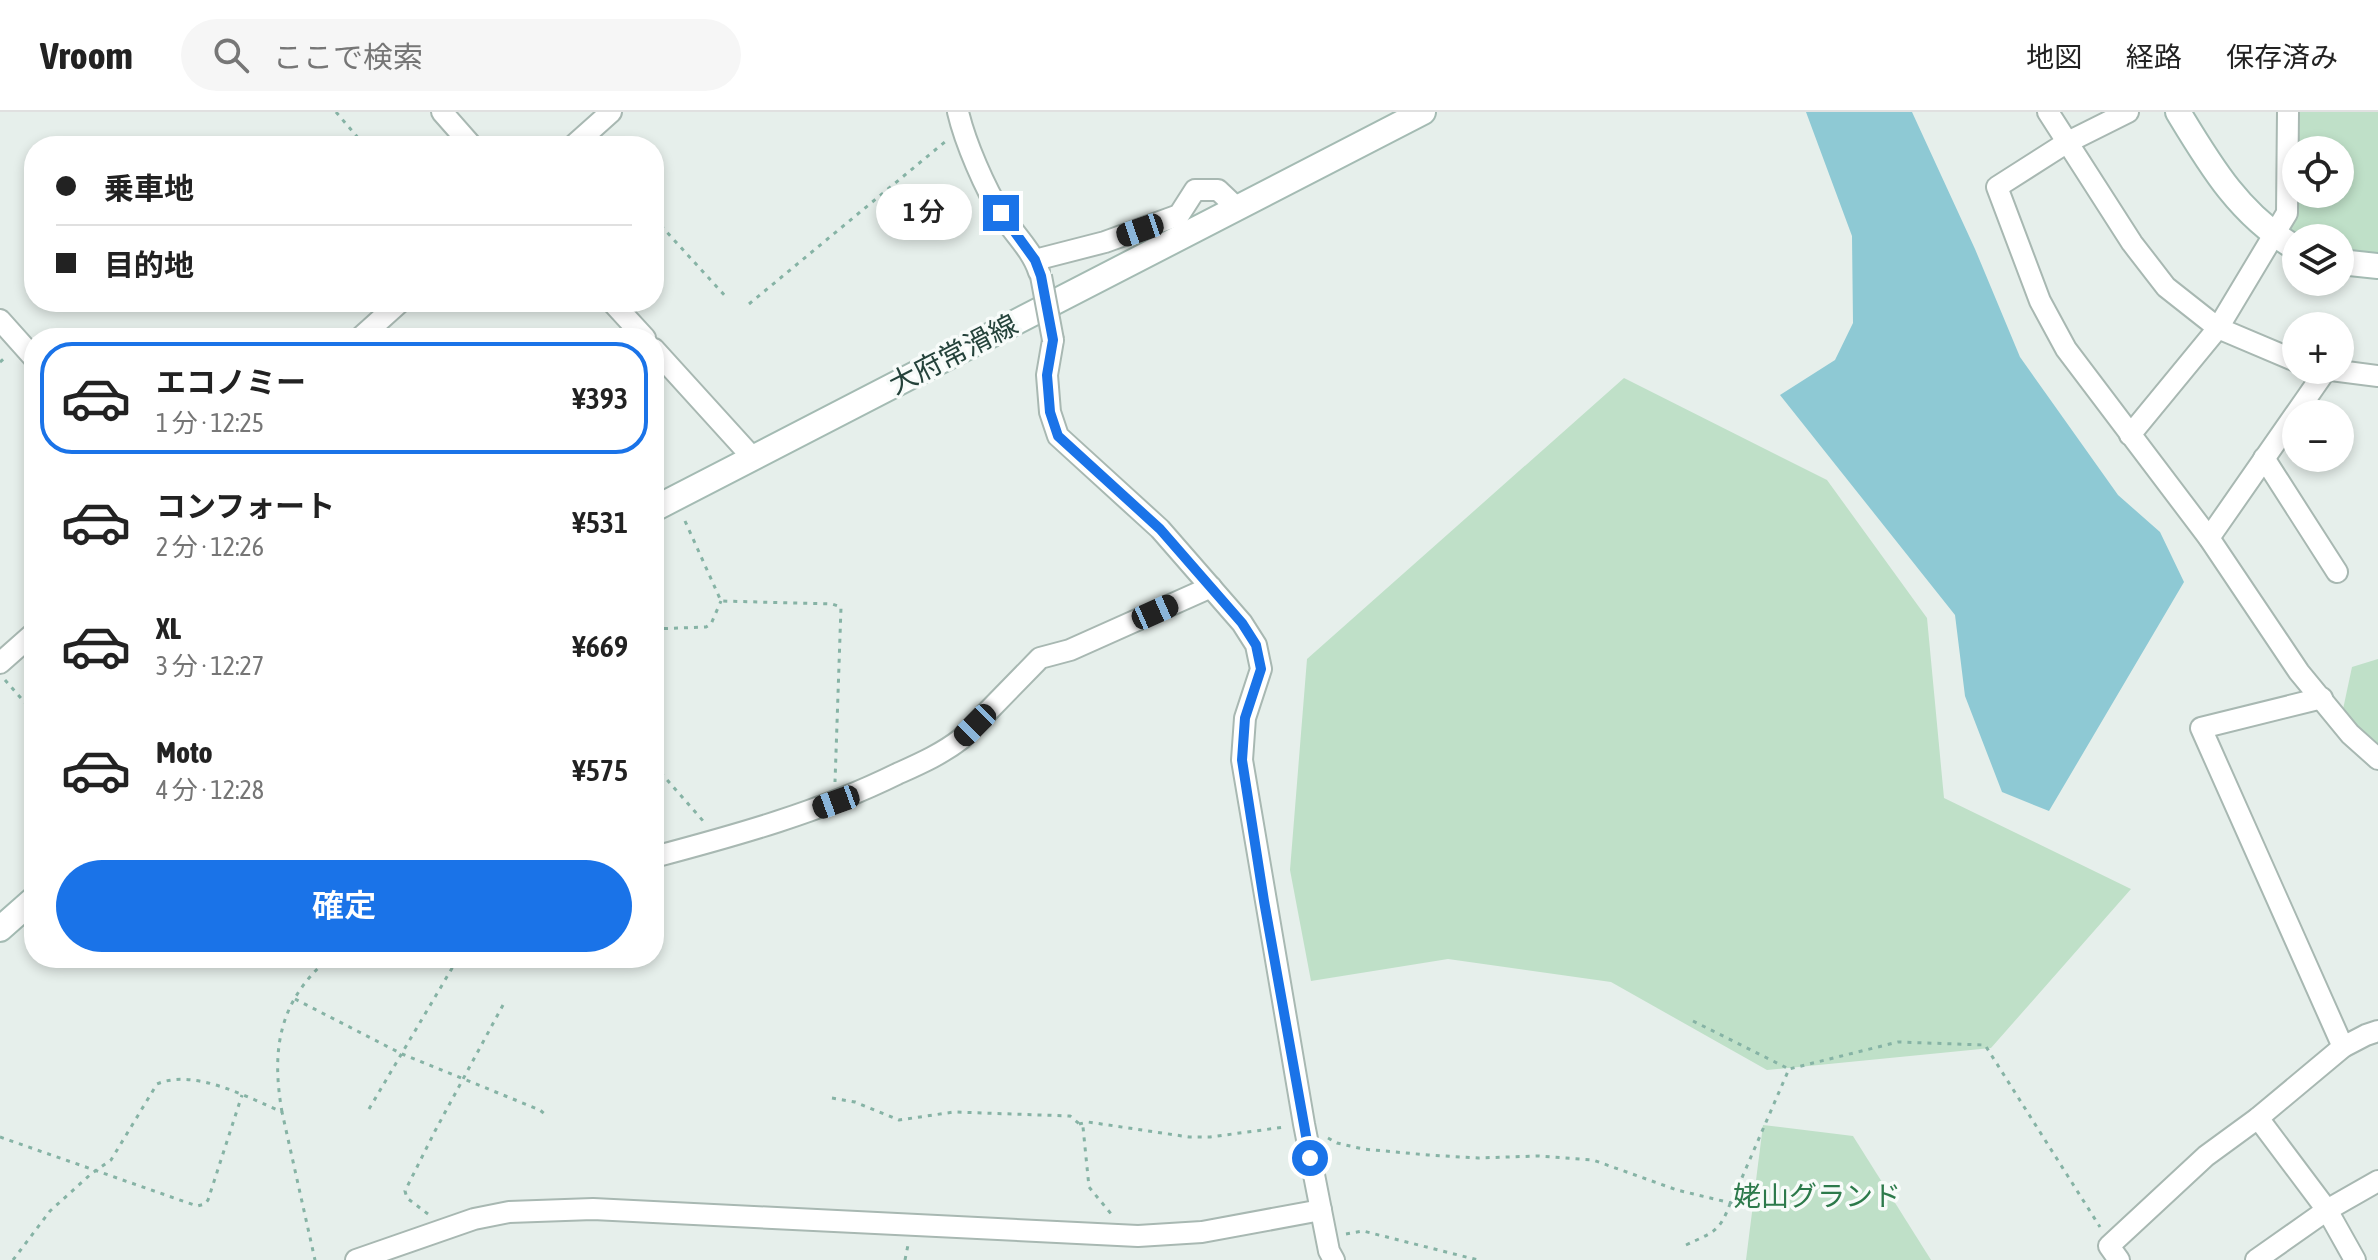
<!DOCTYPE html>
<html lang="ja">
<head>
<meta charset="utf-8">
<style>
  body { margin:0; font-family:"Asap Condensed","Noto Sans JP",sans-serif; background:#f6f6f6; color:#222; height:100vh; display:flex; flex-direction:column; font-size:30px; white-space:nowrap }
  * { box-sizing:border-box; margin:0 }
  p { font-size:26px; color:#767676 }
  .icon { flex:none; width:44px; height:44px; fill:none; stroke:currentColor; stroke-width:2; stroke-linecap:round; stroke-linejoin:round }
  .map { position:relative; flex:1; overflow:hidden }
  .drawer { position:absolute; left:24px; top:216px; width:640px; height:640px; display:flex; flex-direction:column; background:#fff; border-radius:32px; box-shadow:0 4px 12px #0003 }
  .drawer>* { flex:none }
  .top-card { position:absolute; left:24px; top:24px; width:640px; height:176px; border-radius:32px; box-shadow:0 4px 12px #0003; display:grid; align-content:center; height:176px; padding:0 32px; background:#fff }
  .tools { position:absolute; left:2282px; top:24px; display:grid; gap:16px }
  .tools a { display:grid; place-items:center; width:72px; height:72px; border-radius:50%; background:#fff; box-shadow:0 4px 12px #0003; font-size:40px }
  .end { position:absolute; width:36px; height:36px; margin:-18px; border:10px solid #1a73e8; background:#fff; box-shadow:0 0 0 4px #fff }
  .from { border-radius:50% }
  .bubble { position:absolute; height:56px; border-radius:28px; background:#fff; box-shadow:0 4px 12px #0003; font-size:26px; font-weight:600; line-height:56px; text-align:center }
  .car { position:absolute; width:24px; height:48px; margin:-24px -12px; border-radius:10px; box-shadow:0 0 6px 2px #0007; background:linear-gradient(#222 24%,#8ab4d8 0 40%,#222 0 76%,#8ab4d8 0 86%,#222 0) }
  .top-card b { display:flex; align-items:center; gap:28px; height:76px; font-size:30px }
  .top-card b+b { border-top:2px solid #e0e0e0 }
  .top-card i { width:20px; height:20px; background:#222 }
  ul { padding:14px 0 0; list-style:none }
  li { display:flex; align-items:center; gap:24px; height:112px; margin:0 16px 12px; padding:0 16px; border:4px solid transparent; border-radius:32px }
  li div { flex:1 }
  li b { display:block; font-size:30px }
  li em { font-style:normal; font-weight:600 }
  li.selected { border-color:#1a73e8 }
  li>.icon { width:72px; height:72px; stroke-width:1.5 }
  .action { display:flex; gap:16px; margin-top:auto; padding:16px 32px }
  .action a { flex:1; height:92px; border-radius:48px; background:#1a73e8; color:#fff; font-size:32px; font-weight:600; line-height:92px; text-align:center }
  header { display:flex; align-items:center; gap:48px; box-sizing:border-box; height:112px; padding:0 40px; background:#fff; border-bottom:2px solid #e0e0e0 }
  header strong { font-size:38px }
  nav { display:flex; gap:44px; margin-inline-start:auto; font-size:28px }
  .search { width:560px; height:72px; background:#f6f6f6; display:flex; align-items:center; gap:20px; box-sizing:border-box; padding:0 28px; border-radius:44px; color:#767676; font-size:30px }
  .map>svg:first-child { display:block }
</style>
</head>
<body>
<header>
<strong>Vroom</strong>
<div class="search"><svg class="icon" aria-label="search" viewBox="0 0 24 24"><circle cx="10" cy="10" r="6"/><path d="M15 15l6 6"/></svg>ここで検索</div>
<nav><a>地図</a><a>経路</a><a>保存済み</a></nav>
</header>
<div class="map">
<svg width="2378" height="1148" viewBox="0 0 2378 1148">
  <rect width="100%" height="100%" fill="#e6efeb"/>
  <g fill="#bfe0c8" fill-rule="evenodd">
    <path d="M2288 0H2378V154L2340 150V126H2296L2273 123 2287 101ZM2296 38H2340V82H2296Z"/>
    <polygon points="1624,266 1827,368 1927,506 1944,686 2131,777 1991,936 1767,958 1611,870 1448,847 1311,869 1290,758 1307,547"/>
    <polygon points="2378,547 2378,651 2339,616 2352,555"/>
    <polygon points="1763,1013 1853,1024 1931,1148 1746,1148"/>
  </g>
  <polygon fill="#8ec9d4" points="1806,0 1912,0 1975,137 2020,245 2118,383 2160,420 2184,470 2049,699 2002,680 1965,584 1955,503 1780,283 1835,248 1853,211 1852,124"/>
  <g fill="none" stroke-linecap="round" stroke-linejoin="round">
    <defs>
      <g id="street">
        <polyline points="442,0 472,34"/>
        <path d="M958 0C965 30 985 77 1002 103 1014 122 1032 138 1039 160"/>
        <polyline points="2048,0 2132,131 2166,175 2218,216 2296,249"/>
        <polyline points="2128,0 2066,31 1997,75 2040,189 2066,237 2209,426 2299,560 2350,622 2378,647"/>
        <polyline points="573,34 611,0"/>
        <polyline points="1035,148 1105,130 1179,103 1195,78 1218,78 1237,96"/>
        <polyline points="612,190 645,226"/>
        <polyline points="0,208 34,246"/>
        <polyline points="360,226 400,190"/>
        <polyline points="1053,228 1047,263 1050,300 1058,324 1160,417 1242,511 1256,533 1261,557 1245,606 1242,648 1304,1012 1329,1139 1334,1148"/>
        <polyline points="654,237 753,346"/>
        <polyline points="2331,258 2378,264"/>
        <polyline points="2130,323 2218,216 2287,101 2288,0"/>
        <polyline points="2264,346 2337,460"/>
        <polyline points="2209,426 2326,258"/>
        <polyline points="0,551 34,521"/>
        <polyline points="2322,586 2201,616 2343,935"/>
        <path d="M654 745C737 723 820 700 897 662 919 652 942 642 961 627L1040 546 1070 538 1211 475"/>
        <polyline points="2258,1006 2327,1098 2355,1148"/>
        <polyline points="356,1148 474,1107 509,1100 593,1097 1138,1124 1202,1120 1321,1098"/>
        <polyline points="2119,1148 2109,1134 2206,1044 2258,1006 2343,935 2366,923 2378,919"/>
        <polyline points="2256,1148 2327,1098 2378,1069"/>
      </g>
      <g id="secondary">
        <path d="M2178 0C2210 53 2240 104 2296 136"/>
        <polyline points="2340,150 2378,154"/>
        <polyline points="654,397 1423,0"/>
        <polyline points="0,817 34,787"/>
      </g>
    </defs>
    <use href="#street" stroke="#a8b8b2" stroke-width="24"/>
    <use href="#secondary" stroke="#a4bbb3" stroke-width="28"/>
    <g stroke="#86b3a5" stroke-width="3" stroke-dasharray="4 6" stroke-linecap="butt">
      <polyline points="336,0 365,34"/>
      <polyline points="279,31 282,34"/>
      <polyline points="654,106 727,186"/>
      <polyline points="749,192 946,29"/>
      <polyline points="0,250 6,245"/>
      <polyline points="685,409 721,489 832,492 841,495 835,670"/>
      <polyline points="654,517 706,515 711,512 721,489"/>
      <polyline points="5,568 34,601"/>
      <polyline points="654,653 704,710"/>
      <polyline points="295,887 402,942 540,998 548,1005"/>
      <polyline points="1693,909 1789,957"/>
      <polyline points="832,986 855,990 899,1008 954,1000 1070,1004 1083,1015 1089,1075 1112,1103"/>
      <polyline points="369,997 458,846"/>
      <path d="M282 1000C271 937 279 889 329 846"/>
      <polyline points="1079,1012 1088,1010 1189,1025 1210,1025 1285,1015"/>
      <polyline points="0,1025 197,1094 205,1092 208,1088 242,983"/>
      <polyline points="1328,1026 1337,1031 1363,1037 1428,1043 1478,1046 1538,1044 1593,1048 1677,1078 1731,1091 1789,957 1898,930 1985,933 2100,1115"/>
      <polyline points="428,1102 407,1086 405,1079 435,1019 503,893"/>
      <polyline points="1346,1122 1363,1119 1478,1148"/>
      <path d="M1686 1133C1713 1120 1719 1121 1730 1092"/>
      <path d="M13 1148 50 1099 91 1062 111 1048 157 972C194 956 247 985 282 1000L315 1148"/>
      <polyline points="905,1148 908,1133"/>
    </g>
    <use href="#street" stroke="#fff" stroke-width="20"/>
    <use href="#secondary" stroke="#fff" stroke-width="24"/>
    <defs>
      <polyline id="street-bridge" points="1041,164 1053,228"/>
    </defs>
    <use href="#street-bridge" stroke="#a8b8b2" stroke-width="24" stroke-linecap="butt"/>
    <use href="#street-bridge" stroke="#fff" stroke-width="20"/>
  </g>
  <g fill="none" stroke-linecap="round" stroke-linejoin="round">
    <polyline stroke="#1a73e8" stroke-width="10" points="1001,101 1035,148 1041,164 1053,228 1047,263 1050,300 1058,324 1160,417 1242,511 1256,533 1261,557 1245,606 1242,648 1264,789 1310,1046"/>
  </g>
  <g text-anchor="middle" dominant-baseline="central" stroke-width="7" stroke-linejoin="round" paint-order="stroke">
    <g font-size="28" fill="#24423a" stroke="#f7fbf9">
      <text transform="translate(953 242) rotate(-27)">大府常滑線</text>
    </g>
    <g font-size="28" fill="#2d7a4b" stroke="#f7fbf9">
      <text x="1817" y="1084">姥山グランド</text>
    </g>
  </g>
</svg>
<div class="tools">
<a><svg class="icon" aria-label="locate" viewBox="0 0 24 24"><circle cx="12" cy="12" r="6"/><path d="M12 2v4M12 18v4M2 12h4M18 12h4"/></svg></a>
<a><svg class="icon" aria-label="layers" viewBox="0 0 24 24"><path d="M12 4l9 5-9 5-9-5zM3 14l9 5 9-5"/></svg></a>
<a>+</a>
<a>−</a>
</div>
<i class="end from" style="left:1310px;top:1046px"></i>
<i class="end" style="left:1001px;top:101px"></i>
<div class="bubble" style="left:876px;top:72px;width:96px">1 分</div>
<i class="car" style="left:1140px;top:118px;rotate:251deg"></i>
<i class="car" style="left:1155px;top:500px;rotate:66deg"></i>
<i class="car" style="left:975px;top:613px;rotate:225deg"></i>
<i class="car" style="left:836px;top:690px;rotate:250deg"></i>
<div class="top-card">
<b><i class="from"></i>乗車地</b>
<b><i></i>目的地</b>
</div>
<section class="drawer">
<ul>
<li class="selected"><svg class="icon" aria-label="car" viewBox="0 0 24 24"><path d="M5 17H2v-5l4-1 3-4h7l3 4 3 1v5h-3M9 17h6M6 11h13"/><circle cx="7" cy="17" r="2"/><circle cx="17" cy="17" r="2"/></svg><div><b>エコノミー</b><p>1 分 · 12:25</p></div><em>¥393</em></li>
<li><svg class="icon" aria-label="car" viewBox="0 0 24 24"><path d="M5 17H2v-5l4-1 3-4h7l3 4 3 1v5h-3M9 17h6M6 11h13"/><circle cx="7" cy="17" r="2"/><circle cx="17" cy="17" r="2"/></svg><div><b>コンフォート</b><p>2 分 · 12:26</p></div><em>¥531</em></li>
<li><svg class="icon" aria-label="car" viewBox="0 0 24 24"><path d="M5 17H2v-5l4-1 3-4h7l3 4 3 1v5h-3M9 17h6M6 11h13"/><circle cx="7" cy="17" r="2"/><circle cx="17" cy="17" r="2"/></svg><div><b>XL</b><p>3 分 · 12:27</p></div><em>¥669</em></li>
<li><svg class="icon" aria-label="car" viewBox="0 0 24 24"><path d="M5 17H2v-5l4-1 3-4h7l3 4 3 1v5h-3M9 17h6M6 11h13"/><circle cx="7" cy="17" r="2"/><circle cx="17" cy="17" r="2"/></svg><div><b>Moto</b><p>4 分 · 12:28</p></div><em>¥575</em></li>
</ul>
<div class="action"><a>確定</a></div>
</section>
</div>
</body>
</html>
